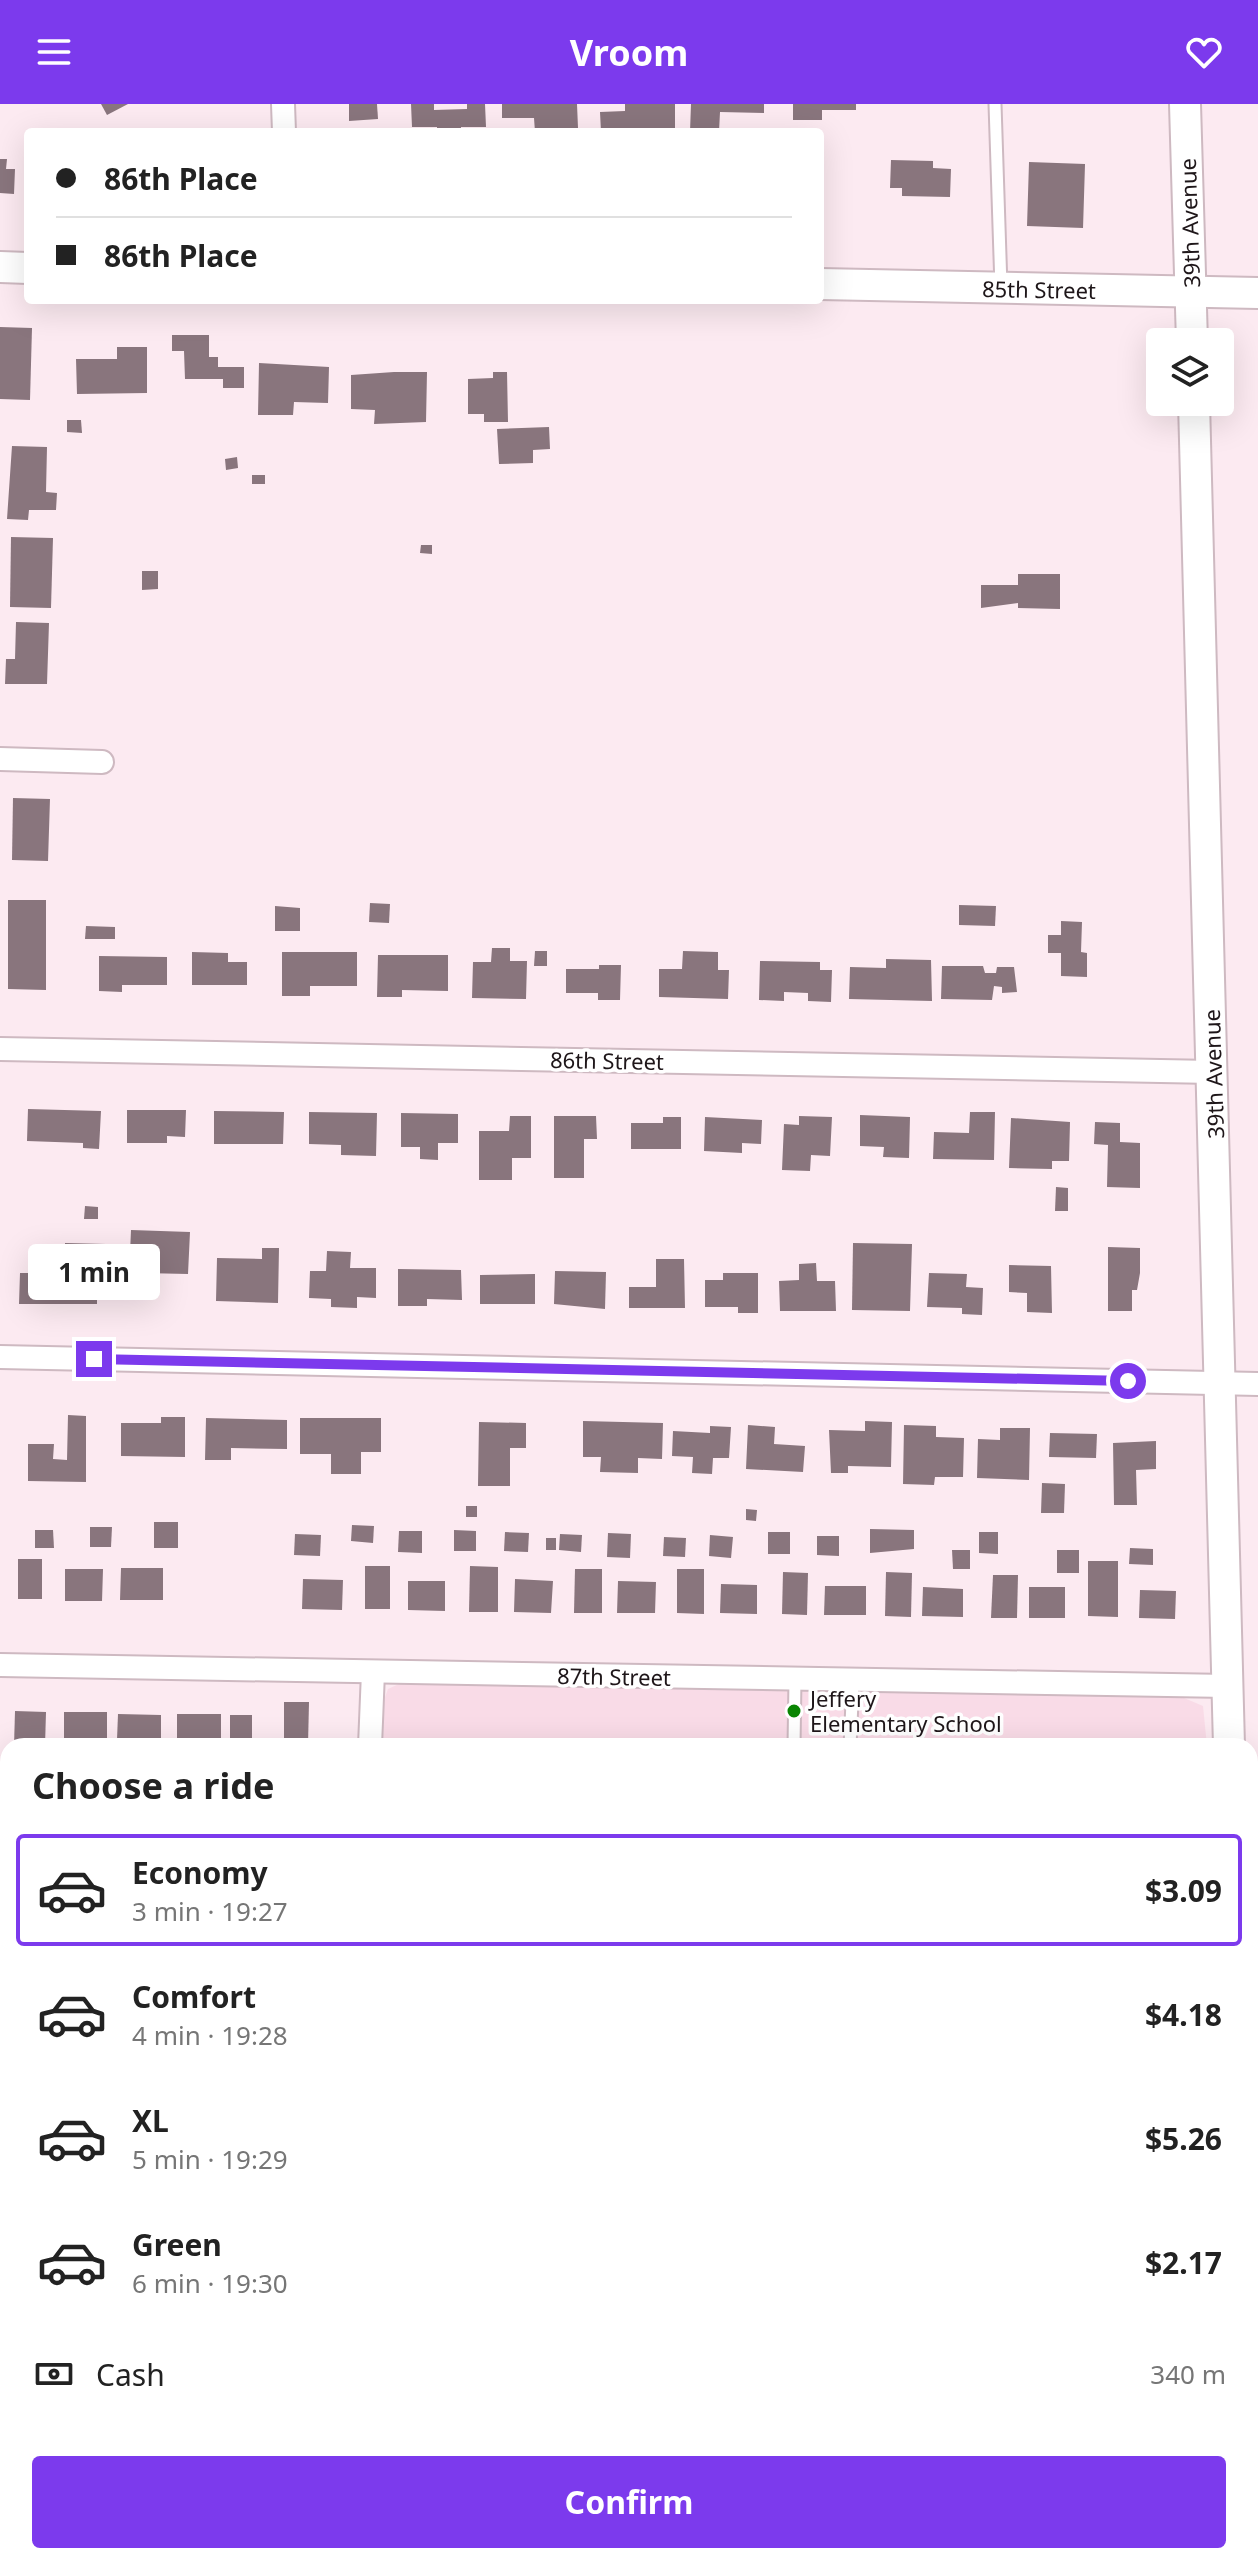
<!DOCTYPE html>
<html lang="en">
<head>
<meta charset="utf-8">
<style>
  body { margin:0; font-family:"Noto Sans",sans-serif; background:#f6f6f6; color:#222; height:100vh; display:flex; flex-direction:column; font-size:30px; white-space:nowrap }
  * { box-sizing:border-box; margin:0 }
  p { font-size:26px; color:#767676 }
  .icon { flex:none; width:44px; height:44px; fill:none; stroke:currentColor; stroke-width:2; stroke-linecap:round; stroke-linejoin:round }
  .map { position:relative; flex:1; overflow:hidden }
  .sheet { position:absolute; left:0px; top:1634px; width:1258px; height:826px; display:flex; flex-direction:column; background:#fff; border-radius:24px 24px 0 0; box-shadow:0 8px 32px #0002 }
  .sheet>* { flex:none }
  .top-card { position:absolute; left:24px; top:24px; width:800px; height:176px; border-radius:8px; box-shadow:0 8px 32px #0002; display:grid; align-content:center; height:176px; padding:0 32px; background:#fff }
  .tools { position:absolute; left:1146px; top:224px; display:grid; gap:16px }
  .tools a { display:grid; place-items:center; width:88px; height:88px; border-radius:8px; background:#fff; box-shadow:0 8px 32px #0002; font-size:40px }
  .end { position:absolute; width:36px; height:36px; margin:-18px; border:10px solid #7c3aed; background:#fff; box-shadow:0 0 0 4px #fff }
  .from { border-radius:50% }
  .bubble { position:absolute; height:56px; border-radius:8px; background:#fff; box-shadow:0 8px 32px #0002; font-size:26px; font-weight:700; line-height:56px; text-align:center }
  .top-card b { display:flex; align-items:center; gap:28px; height:76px; font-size:30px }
  .top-card b+b { border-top:2px solid #e0e0e0 }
  .top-card i { width:20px; height:20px; background:#222 }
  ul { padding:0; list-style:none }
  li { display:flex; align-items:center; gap:24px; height:112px; margin:0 16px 12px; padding:0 16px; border:4px solid transparent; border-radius:8px }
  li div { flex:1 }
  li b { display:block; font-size:30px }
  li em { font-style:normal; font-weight:700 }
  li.on { border-color:#7c3aed }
  li>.icon { width:72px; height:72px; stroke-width:1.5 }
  h2 { padding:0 32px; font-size:36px; line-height:96px }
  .pay { display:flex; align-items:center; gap:20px; height:88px; padding:0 32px; font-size:30px }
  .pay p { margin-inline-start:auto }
  .cta { display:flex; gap:16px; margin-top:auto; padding:16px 32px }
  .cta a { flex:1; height:92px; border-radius:8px; background:#7c3aed; color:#fff; font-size:32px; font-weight:700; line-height:92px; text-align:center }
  header { display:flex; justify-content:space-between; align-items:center; height:104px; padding:0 32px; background:#7c3aed; color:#fff; font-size:36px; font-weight:700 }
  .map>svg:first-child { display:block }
</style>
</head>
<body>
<header><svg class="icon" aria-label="menu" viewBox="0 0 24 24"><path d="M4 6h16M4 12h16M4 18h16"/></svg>Vroom<svg class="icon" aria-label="heart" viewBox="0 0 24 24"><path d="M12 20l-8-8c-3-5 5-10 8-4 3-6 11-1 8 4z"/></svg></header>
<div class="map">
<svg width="1258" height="2459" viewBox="0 0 1258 2459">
  <rect width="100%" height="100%" fill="#fceaf1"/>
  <polygon fill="#f9dbe7" points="424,1579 1177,1591 1203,1602 1207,1642 383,1642 384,1596 388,1585 399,1580"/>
  <g fill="#89757d">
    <polygon points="101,0 128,0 107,11"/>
    <polygon points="349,0 377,0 378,15 349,17"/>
    <polygon points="411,0 434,0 434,6 467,5 467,0 485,0 486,23 461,23 461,28 437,28 437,23 412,23"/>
    <polygon points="502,0 577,0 578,24 535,28 534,14 502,14"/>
    <polygon points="625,0 675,0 675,28 601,28 600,8 625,7"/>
    <polygon points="691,0 764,0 764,9 720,8 719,28 690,28"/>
    <polygon points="793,0 856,0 856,6 822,6 822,16 793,16"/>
    <polygon points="0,55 7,55 6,65 15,65 14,90 0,89"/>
    <polygon points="891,56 933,57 933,64 951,65 950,93 902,92 902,84 890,84"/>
    <polygon points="1029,58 1085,60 1083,124 1027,122"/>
    <polygon points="0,223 32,224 30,296 0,295"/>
    <polygon points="172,231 209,231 209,253 218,253 218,263 244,263 244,284 223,284 223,275 185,275 184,247 172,247"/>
    <polygon points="117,243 147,243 147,289 77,290 76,255 117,255"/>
    <polygon points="259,259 329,263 328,299 294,298 293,311 258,311"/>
    <polygon points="394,268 427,268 426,318 374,320 375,306 351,305 351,271"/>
    <polygon points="493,268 507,268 508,318 484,318 484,310 468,310 468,275 493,274"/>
    <polygon points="67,316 81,316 82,329 67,328"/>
    <polygon points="549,323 550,345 533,346 533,359 499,360 497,325"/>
    <polygon points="12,342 47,343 46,388 57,389 56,406 29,406 28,416 7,415"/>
    <polygon points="237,353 238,364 226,366 225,355"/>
    <rect x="252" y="371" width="13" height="9"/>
    <polygon points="11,433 53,434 51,504 10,503"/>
    <polygon points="421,441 432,441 432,450 420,449"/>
    <polygon points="142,467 158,467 158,485 142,486"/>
    <polygon points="1018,470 1060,470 1060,505 1018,504 1018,499 981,504 981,481 1018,481"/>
    <polygon points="16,518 49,519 47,580 5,580 6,555 15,555"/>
    <polygon points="13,694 50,695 48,757 12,756"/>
    <polygon points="8,796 46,796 46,886 8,885"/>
    <polygon points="370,799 390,800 389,819 369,818"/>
    <polygon points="959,801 996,802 995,822 959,821"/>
    <polygon points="275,802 300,804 300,827 275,827"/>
    <polygon points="1061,817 1082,818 1081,848 1087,849 1087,873 1061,872 1061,849 1048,849 1048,831 1061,831"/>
    <polygon points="86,822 115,823 115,835 85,835"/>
    <polygon points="492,844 510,844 510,857 527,857 526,895 472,894 473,858 491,858"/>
    <polygon points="535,847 547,847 547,862 534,862"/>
    <polygon points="683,847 718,848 718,866 729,866 728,895 659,893 659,865 682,865"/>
    <polygon points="192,848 228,849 228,858 247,858 247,881 192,881"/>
    <polygon points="282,848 357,848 357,882 310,882 310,892 282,892"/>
    <polygon points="378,851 448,851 448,887 402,886 402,893 377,893"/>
    <polygon points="99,852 167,853 167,881 122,881 122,888 99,887"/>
    <polygon points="886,855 931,856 932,897 849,895 850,863 886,864"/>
    <polygon points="760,857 820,858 820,866 832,866 831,898 808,897 808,889 784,888 784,897 759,896"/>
    <polygon points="599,861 621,861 620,896 598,896 598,889 566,889 566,865 599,865"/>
    <polygon points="942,862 983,862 985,869 996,869 997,863 1014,863 1017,888 1002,889 1002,883 994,882 992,896 941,895"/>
    <polygon points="28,1005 101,1007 99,1045 83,1044 83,1039 27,1037"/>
    <polygon points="127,1006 186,1006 185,1033 167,1032 167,1039 127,1039"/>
    <polygon points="214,1007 284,1008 283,1040 214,1040"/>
    <polygon points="309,1008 377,1009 376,1052 341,1051 341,1041 309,1040"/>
    <polygon points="970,1008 995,1008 994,1056 933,1055 934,1028 969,1029"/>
    <polygon points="401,1009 458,1010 458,1039 438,1039 438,1056 420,1055 420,1043 401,1043"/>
    <polygon points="860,1011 910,1013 909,1054 883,1053 884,1043 860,1042"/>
    <polygon points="510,1012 531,1012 531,1054 512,1054 512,1076 479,1076 479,1027 509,1027"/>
    <polygon points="554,1012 596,1012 597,1035 584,1035 584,1074 554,1074"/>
    <polygon points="799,1012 832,1013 830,1052 811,1051 810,1067 782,1066 784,1020 799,1021"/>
    <polygon points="663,1013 681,1013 681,1045 631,1045 631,1019 663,1019"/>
    <polygon points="705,1013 762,1016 761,1040 742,1039 742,1049 704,1047"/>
    <polygon points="1011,1014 1070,1018 1069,1057 1052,1057 1052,1065 1009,1064"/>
    <polygon points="1095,1018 1120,1019 1120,1038 1140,1039 1140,1084 1107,1083 1108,1041 1094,1040"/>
    <polygon points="1056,1083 1068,1084 1068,1107 1055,1107"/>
    <polygon points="85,1102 98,1103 98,1115 84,1115"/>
    <polygon points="131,1126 190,1128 188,1170 143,1169 142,1189 111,1188 113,1155 123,1156 130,1149"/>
    <polygon points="65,1139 106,1140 106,1170 97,1169 97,1200 19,1200 20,1169 65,1169"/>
    <polygon points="853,1139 912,1140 910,1207 852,1206"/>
    <polygon points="1108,1143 1140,1144 1140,1169 1137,1186 1132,1186 1132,1207 1108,1207"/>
    <polygon points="262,1144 279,1144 278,1199 216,1197 217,1154 262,1155"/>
    <polygon points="327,1147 351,1148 350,1164 376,1164 376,1194 357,1193 357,1204 331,1203 331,1195 309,1194 310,1167 326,1167"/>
    <polygon points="656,1155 684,1155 685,1204 629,1204 629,1183 656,1183"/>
    <polygon points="816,1159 817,1177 835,1177 836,1207 780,1207 779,1177 799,1176 799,1160"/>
    <polygon points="1009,1161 1051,1162 1052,1209 1027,1208 1027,1189 1009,1188"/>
    <polygon points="398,1165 461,1166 462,1196 427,1195 427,1202 398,1202"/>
    <polygon points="555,1167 606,1168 605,1205 554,1200"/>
    <polygon points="723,1169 758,1169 758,1209 738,1209 738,1203 705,1203 705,1176 723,1176"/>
    <polygon points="929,1169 967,1170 966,1183 983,1184 982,1211 962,1210 962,1204 927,1203"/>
    <polygon points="535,1170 535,1200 480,1200 480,1171"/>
    <polygon points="68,1311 86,1312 86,1378 28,1377 28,1340 54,1340 53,1355 67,1356"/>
    <polygon points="161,1313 185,1313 185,1353 121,1352 121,1319 161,1319"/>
    <polygon points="206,1314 287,1316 287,1345 231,1344 231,1356 205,1356"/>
    <polygon points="300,1314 381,1314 381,1348 361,1348 361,1370 331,1370 331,1350 300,1350"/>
    <polygon points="583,1317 663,1319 662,1355 638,1354 638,1369 600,1368 601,1353 583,1353"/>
    <polygon points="865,1317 892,1318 891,1363 848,1362 848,1369 831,1369 829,1326 865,1327"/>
    <polygon points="479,1318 526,1319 526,1344 510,1344 510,1382 478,1382"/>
    <polygon points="748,1321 775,1323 774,1340 805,1342 803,1368 746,1365"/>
    <polygon points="904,1321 936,1322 936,1333 964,1334 963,1373 935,1373 934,1381 903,1380"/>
    <polygon points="710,1322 731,1323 729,1354 713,1354 712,1370 692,1369 693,1353 672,1352 673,1327 710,1329"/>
    <polygon points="1000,1324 1030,1324 1029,1376 977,1374 978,1335 1000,1336"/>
    <polygon points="1050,1329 1097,1330 1096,1354 1049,1353"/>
    <polygon points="1156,1337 1156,1365 1136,1366 1137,1401 1114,1401 1113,1339"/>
    <polygon points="1042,1379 1065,1380 1064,1409 1041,1409"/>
    <rect x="466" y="1402" width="11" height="11"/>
    <polygon points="746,1405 757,1406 756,1417 746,1416"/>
    <rect x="154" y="1418" width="24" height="26"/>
    <polygon points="352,1421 374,1422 373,1439 351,1437"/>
    <polygon points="90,1423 112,1423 111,1443 90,1443"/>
    <polygon points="870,1425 914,1426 914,1445 870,1449"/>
    <polygon points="35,1426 53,1426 54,1444 35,1444"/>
    <polygon points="454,1426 476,1427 476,1447 454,1447"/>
    <polygon points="399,1427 422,1427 422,1449 398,1448"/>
    <polygon points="505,1428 529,1429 528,1448 504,1447"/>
    <rect x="768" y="1428" width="22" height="22"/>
    <polygon points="979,1428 998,1428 998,1450 979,1449"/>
    <polygon points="608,1429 631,1430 630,1454 607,1453"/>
    <polygon points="295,1430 321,1431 320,1452 294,1451"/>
    <polygon points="560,1430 582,1431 581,1448 559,1446"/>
    <polygon points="710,1431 733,1433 731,1454 709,1452"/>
    <polygon points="817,1432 839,1432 839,1452 817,1451"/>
    <polygon points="664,1433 686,1434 685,1453 663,1452"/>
    <rect x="546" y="1434" width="10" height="12"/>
    <polygon points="1130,1444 1153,1445 1153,1461 1129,1460"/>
    <polygon points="952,1446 970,1446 970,1465 953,1465"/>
    <rect x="1057" y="1446" width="22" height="23"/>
    <rect x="18" y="1455" width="24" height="40"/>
    <polygon points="1088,1457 1118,1457 1118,1513 1088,1512"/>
    <rect x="365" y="1462" width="25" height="43"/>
    <polygon points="470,1462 498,1463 498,1508 469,1508"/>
    <polygon points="121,1464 163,1464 163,1496 120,1496"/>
    <polygon points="65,1465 103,1465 102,1497 65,1497"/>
    <polygon points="575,1465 602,1465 602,1509 574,1509"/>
    <polygon points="677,1465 704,1465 704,1510 677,1509"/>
    <polygon points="783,1468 808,1469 807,1511 782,1510"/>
    <polygon points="886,1468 912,1469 911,1513 885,1512"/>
    <polygon points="993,1471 1018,1471 1017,1514 991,1514"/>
    <polygon points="303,1475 343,1476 342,1506 302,1505"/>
    <polygon points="515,1475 553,1477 551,1509 514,1508"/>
    <polygon points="408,1477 445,1477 445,1507 408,1506"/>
    <polygon points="618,1477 656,1478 655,1509 617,1509"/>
    <polygon points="721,1480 757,1481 757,1510 720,1509"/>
    <polygon points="825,1482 866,1482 866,1511 824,1511"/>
    <polygon points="923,1483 963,1485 963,1513 922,1512"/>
    <rect x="1029" y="1483" width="36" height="31"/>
    <polygon points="1140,1486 1176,1487 1175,1515 1139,1514"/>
    <polygon points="284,1598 309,1598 308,1641 284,1641"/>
    <polygon points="15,1607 46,1608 45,1642 14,1642"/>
    <rect x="64" y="1608" width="43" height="32"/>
    <polygon points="118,1610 161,1611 161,1637 117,1636"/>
    <polygon points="177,1610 221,1610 221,1640 177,1639"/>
    <rect x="230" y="1611" width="22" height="25"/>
    <rect x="275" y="2452" width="23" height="7"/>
    <polygon points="411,2452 457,2453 457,2459 411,2459"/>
    <rect x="584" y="2452" width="47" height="7"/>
    <rect x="1032" y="2452" width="140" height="7"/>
  </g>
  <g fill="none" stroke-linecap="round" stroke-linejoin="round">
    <defs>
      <g id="lane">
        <polyline points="995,0 1001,183"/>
        <polyline points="794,1642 795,1575"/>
        <polyline points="850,1642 853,1576"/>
        <polyline points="528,2452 528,2459"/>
        <polyline points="754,2452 839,2452"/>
        <polyline points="1000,2459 1000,2452"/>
      </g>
      <g id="street">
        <polyline points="283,0 284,28"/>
        <polyline points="0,655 102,658"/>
        <polyline points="0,945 1213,968"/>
        <polyline points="0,1253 1258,1280"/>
        <polyline points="0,1561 1228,1582"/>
        <polyline points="370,1642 373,1568"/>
        <polyline points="1250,2075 1258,2075"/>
        <polyline points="0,2222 8,2222"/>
        <polyline points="364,2459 364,2452"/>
        <polyline points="713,2459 715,2452"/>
      </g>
      <g id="secondary">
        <polyline points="1185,0 1192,238"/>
        <polyline points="0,163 28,164"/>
        <polyline points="820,180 1258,189"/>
        <polyline points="1194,298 1229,1642"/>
        <polyline points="1250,2398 1252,2459"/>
      </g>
    </defs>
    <use href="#lane" stroke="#ceb9c1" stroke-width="15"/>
    <use href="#street" stroke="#ceb9c1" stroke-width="26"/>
    <use href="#secondary" stroke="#ceb9c1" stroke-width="34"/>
    <use href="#lane" stroke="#fff" stroke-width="11"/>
    <use href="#street" stroke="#fff" stroke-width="22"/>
    <use href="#secondary" stroke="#fff" stroke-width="30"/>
  </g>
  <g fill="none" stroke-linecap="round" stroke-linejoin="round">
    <polyline stroke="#7c3aed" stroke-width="10" points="94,1255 1128,1277"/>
  </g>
  <circle fill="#098502" stroke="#fff" stroke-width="3" cx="794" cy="1607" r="8"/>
  <g text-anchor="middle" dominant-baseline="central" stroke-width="7" stroke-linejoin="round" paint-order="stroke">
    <g font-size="22" fill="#1e1619" stroke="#fff">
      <text transform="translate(1189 119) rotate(-92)">39th Avenue</text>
      <text transform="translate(1039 185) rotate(1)">85th Street</text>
      <text transform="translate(607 956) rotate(1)">86th Street</text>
      <text transform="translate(1213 970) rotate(-92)">39th Avenue</text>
      <text transform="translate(614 1572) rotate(1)">87th Street</text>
    </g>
    <g font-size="22" fill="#1e1619" stroke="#fff" text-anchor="start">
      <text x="810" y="1594">Jeffery<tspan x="810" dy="25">Elementary School</tspan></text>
    </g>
  </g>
</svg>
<div class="tools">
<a><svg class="icon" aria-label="layers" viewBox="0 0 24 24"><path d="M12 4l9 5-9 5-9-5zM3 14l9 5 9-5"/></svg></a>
</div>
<i class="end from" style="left:1128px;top:1277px"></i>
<i class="end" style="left:94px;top:1255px"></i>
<div class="bubble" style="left:28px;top:1140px;width:132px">1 min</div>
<div class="top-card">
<b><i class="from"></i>86th Place</b>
<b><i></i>86th Place</b>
</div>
<section class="sheet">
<h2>Choose a ride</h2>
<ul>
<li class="on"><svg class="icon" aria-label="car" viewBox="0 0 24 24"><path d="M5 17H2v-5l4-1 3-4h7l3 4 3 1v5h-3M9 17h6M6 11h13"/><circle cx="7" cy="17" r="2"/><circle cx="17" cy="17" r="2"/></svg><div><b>Economy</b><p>3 min · 19:27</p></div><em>$3.09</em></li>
<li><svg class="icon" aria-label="car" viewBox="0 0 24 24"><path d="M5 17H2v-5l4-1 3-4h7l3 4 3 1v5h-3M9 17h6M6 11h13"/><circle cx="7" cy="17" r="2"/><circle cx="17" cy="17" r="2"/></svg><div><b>Comfort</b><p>4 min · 19:28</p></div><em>$4.18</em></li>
<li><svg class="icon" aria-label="car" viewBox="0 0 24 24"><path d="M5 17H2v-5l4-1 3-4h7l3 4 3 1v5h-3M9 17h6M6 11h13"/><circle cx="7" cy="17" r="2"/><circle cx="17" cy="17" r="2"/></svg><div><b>XL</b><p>5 min · 19:29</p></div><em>$5.26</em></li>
<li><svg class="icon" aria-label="car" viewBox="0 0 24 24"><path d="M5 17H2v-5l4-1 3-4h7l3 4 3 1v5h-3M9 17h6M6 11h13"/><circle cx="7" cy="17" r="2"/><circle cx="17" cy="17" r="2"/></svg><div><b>Green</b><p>6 min · 19:30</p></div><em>$2.17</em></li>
</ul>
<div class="pay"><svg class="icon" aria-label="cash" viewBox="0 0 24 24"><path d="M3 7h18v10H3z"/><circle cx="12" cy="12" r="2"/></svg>Cash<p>340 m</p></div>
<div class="cta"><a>Confirm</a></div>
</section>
</div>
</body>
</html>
